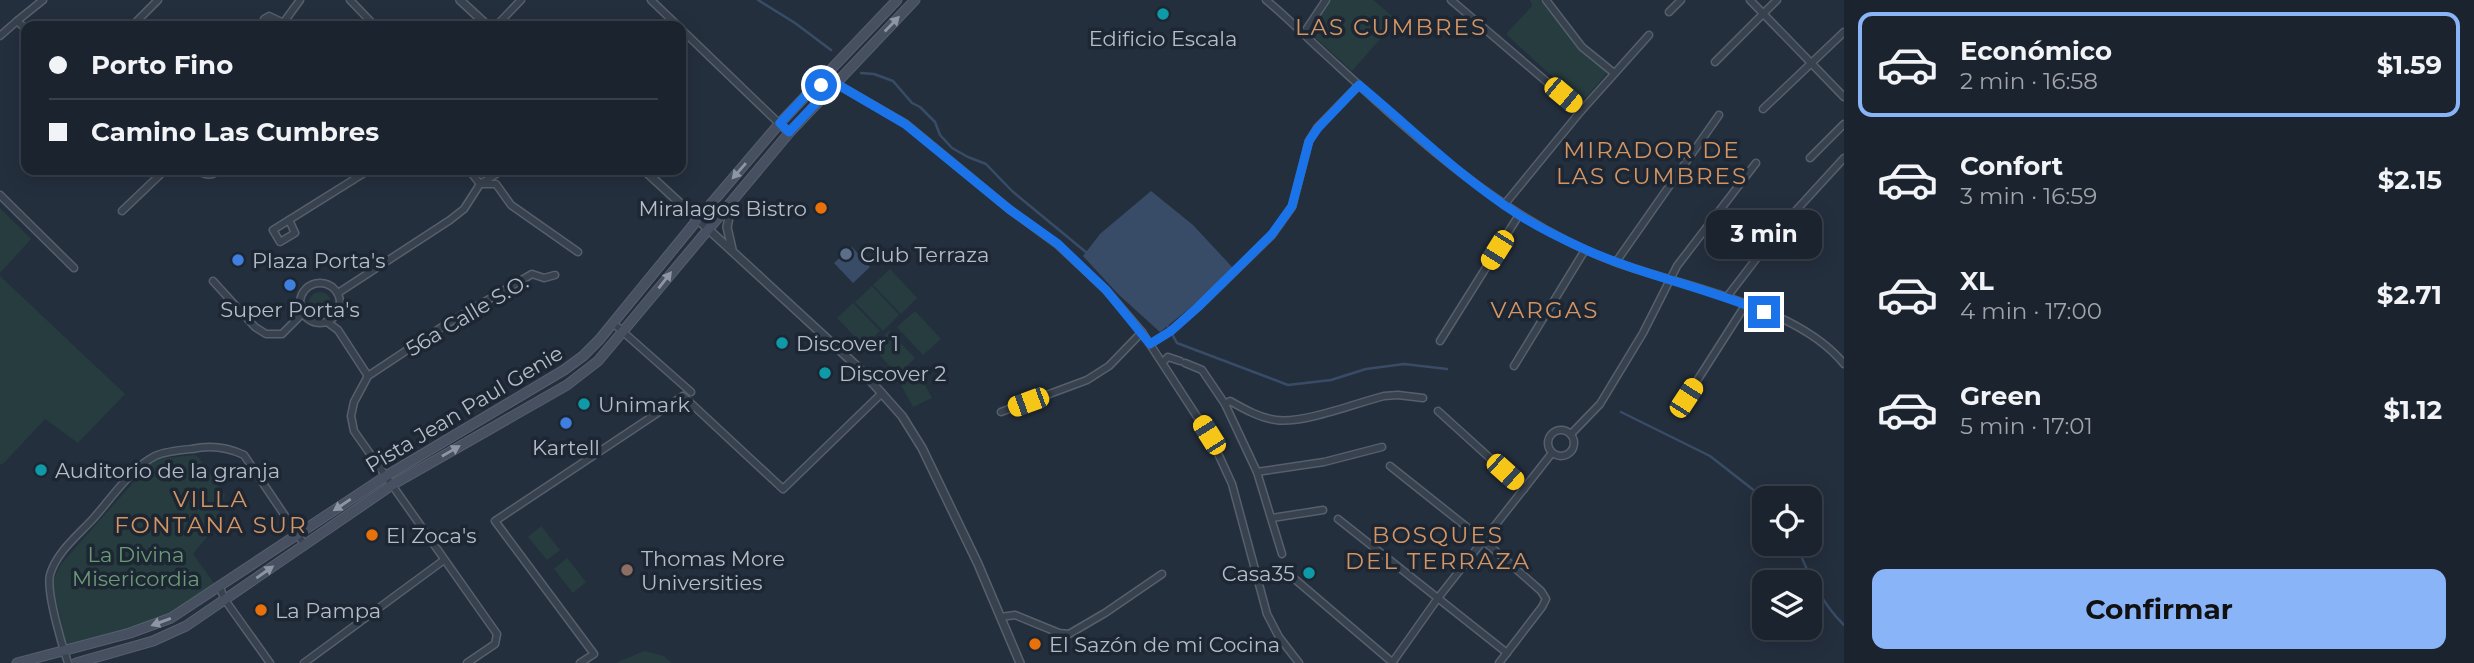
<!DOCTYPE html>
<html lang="es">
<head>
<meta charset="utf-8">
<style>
  body { margin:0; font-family:Montserrat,sans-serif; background:#242b36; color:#f1f3f6; height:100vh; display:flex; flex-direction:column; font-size:26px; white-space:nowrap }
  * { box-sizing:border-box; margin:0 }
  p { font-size:23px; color:#a0a4aa }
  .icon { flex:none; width:38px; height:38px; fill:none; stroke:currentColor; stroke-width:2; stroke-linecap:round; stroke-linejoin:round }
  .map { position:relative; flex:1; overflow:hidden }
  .drawer { display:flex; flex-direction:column; background:#1b232e; width:630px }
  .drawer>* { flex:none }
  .banner { position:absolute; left:21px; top:21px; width:665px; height:154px; border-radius:14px; box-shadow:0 4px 18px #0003,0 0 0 2px #39404a; display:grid; align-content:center; height:154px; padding:0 28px; background:#1b232e }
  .buttons { position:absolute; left:1752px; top:486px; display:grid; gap:14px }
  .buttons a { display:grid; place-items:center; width:70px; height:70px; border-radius:14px; background:#1b232e; box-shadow:0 4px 18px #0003,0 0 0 2px #39404a; font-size:35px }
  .end { position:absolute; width:32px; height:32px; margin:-16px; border:9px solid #1a73e8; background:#fff; box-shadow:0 0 0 4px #fff }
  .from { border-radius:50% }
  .bubble { position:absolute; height:49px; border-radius:14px; background:#1b232e; box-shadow:0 4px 18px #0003,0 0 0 2px #39404a; font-size:23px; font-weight:700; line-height:49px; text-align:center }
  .car { position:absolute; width:21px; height:42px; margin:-21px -10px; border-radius:9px; box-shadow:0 0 5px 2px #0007; background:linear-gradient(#f5c518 24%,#345 0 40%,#f5c518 0 76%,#345 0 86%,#f5c518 0) }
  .banner b { display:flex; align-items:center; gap:24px; height:66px; font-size:26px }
  .banner b+b { border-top:2px solid #39404a }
  .banner i { width:18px; height:18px; background:#f1f3f6 }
  ul { padding:12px 0 0; list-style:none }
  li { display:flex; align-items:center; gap:21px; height:105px; margin:0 14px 10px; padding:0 14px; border:4px solid transparent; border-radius:14px }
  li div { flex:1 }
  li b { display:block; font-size:26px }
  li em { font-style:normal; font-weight:700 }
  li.active { border-color:#8ab4f8 }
  li>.icon { width:63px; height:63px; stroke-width:1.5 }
  .cta { display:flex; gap:14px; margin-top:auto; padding:14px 28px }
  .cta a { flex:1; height:80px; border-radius:14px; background:#8ab4f8; color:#111; font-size:28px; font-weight:700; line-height:80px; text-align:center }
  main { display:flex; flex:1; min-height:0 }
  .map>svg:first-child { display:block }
</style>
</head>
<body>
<main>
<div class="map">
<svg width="1844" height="663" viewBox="0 0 1844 663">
  <rect width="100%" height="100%" fill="#242f3e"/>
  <g fill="#263c3f">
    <polygon points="1329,0 1373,0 1397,20 1352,71 1309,32"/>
    <polygon points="1530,0 1540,0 1579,49 1608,72 1581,103 1506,34 1532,6"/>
    <polygon points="0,208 31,239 0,273"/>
    <polygon points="890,269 917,298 901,314 873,285"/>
    <polygon points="0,276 125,394 78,443 45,419 3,464 0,464"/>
    <polygon points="872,286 899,315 883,331 855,302"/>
    <circle cx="320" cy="303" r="11"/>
    <polygon points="853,303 880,331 864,346 837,318"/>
    <polygon points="915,311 941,339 923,355 897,327"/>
    <polygon points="889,331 915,358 898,375 872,347"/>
    <polygon points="917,371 932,398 913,407 899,381"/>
    <polygon points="195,455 199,458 225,495 214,528 193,554 216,586 170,616 126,632 67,647 52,583 61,564 147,467 156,459"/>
    <polygon points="541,526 560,550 547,560 528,537"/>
    <polygon points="567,558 586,582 573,593 554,569"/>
    <polygon points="644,651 664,656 672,663 616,663"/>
  </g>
  <g fill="#394c67">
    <polygon points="1151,191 1193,225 1233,268 1206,295 1160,332 1118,294 1083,256 1100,234"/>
    <polygon points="852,247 870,267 853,283 834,263"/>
  </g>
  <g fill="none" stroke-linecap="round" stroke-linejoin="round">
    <g stroke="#394c67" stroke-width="2.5">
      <polyline points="758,0 795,23 831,50"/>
      <polyline points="861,73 874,74 893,81 912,103 920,107 935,122 940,135 952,148 968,157 986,164 1012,191 1087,253"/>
      <polyline points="1167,325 1177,343 1288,385 1331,380 1366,369 1404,364 1447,369"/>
      <polyline points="1621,412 1710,456 1765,499"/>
      <path d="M1796 544C1808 573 1821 603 1844 625"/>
    </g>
    <defs>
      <g id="minor">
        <polyline points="350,0 375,26"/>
        <polyline points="651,0 678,26"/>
        <path d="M1266 0C1287 17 1305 36 1325 54 1412 134 1502 220 1615 262 1683 287 1798 306 1844 364"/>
        <polyline points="1451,0 1581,111"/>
        <polyline points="1546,0 1582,47 1614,73"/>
        <polyline points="1750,0 1844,97"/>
        <polyline points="1669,12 1681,0"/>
        <polyline points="17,21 43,0"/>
        <polyline points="132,26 158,0"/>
        <polyline points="265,26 264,19 269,16 284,23"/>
        <polyline points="281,26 300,0"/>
        <polyline points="496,26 521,0"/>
        <polyline points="681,29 789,133"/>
        <polyline points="1304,33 1326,0"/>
        <polyline points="0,36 17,21 26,29"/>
        <polyline points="1715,62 1777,0"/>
        <polyline points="835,83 906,124 1009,209 1057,244 1106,290 1142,332 1209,435 1221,460 1232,484 1267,614 1279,637 1299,663"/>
        <polyline points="1763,109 1844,32"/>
        <polyline points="1810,158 1844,124"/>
        <path d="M196 170C205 175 211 177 219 170"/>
        <polyline points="469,170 480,184"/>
        <polyline points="482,184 496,184 511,205 578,252"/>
        <polyline points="0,195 74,268"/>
        <polyline points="1504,205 1581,111 1649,35"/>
        <polyline points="122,211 165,170"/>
        <polyline points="289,220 369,170"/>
        <polygon points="289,220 295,233 280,242 273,230"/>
        <polyline points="1616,262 1719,115"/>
        <polyline points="213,281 255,327 266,334 282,334 303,313"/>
        <circle cx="320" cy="303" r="20"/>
        <polyline points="338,293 450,220 464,209 480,184 503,170"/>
        <polyline points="1727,297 1779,229 1844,158"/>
        <polyline points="327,322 338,330 368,376"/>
        <polyline points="613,323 691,392"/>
        <polyline points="1440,341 1519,215"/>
        <polyline points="1150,344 1171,331 1198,307 1272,235 1292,207 1309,141 1317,128 1359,85"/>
        <polyline points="1163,362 1168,357 1180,361"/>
        <path d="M1185 363 1202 370 1225 404 1230 401C1244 409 1260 418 1276 420 1303 424 1356 403 1384 396L1398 395 1423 398"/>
        <polyline points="1514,366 1585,250"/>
        <polyline points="1686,398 1746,304"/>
        <polyline points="1225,404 1257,472 1282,554"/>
        <polyline points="1438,411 1524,489"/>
        <polyline points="1001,412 1087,380 1109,366 1142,332"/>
        <circle cx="1561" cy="443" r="13"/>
        <polyline points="1571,434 1600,404 1643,333 1677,266 1756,163"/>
        <polyline points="1390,466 1483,540 1541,591 1546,599 1542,607 1499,663"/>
        <polyline points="1257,472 1324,462 1382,447"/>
        <polyline points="1272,518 1323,510"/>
        <polyline points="1338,519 1507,653"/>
        <polyline points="1290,575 1393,663"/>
        <polyline points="220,588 225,600 270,663"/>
        <polyline points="1001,617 1015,615 1059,633 1069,634 1105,613 1162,574"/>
        <path d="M68 663C62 645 46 592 50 575 56 553 77 536 92 520 111 499 130 469 155 456 166 451 180 450 192 449 210 445 227 447 244 455L304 544"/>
        <polyline points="304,663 444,560"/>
        <polyline points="467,663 495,644 497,634 354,431 351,416 354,402 368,376 445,325 532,274 544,278 555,275"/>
        <polyline points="580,663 594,654 495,521 683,396 783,489 882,393"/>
        <polyline points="1392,663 1438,598 1552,453"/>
      </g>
      <g id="tertiary">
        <polyline points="460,0 488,26"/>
        <polyline points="644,170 860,369 902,416 922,448 978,564 1020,663"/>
        <polyline points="732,249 727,227 732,203"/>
      </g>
      <g id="secondary">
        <polyline points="17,663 130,633 171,618 386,476 564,370 583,356 599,340 698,219 780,123 897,0"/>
        <polyline points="76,663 153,641 186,626 392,485 567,385 598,361 789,133 915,0"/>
      </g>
    </defs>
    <use href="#minor" stroke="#565f6c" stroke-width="9"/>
    <use href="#tertiary" stroke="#565f6c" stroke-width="10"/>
    <use href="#secondary" stroke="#565f6c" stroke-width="11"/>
    <use href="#minor" stroke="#38414e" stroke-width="6"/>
    <use href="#tertiary" stroke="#38414e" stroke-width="7"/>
    <use href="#secondary" stroke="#465061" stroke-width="9"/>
  </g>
  <defs><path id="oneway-solid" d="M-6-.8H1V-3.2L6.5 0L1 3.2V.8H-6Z" transform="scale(1.75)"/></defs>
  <g fill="#8e96a5">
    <use href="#oneway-solid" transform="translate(892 24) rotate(-46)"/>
    <use href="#oneway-solid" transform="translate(739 171) rotate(131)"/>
    <use href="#oneway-solid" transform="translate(665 280) rotate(-52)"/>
    <use href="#oneway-solid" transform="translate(451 451) rotate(-30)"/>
    <use href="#oneway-solid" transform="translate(342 505) rotate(146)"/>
    <use href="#oneway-solid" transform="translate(265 572) rotate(-35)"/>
    <use href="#oneway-solid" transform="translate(161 622) rotate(160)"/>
  </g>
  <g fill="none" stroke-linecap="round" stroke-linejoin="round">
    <path stroke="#1a73e8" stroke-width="9" d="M821 85 809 92 780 123 789 132 835 83 905 124 1009 209 1058 244 1106 290 1150 344 1171 331 1198 307 1272 234 1292 206 1309 141 1318 128 1359 85C1411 128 1459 176 1516 213 1537 227 1560 238 1582 248 1641 275 1705 287 1764 312"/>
  </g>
  <g fill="#0f9aa8" stroke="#1d2633" stroke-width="2.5">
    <circle cx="1163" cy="14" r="7"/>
    <circle cx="782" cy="343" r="7"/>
    <circle cx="825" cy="373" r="7"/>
    <circle cx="584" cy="404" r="7"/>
    <circle cx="41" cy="470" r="7"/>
    <circle cx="1309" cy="573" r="7"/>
  </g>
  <g fill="#e8710a" stroke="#1d2633" stroke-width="2.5">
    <circle cx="821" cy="208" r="7"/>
    <circle cx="372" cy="535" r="7"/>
    <circle cx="261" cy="610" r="7"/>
    <circle cx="1035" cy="644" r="7"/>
  </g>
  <circle fill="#5c6f8a" stroke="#1d2633" stroke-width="2.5" cx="846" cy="254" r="7"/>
  <g fill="#3f7fe0" stroke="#1d2633" stroke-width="2.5">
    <circle cx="238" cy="260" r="7"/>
    <circle cx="290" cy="285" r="7"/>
    <circle cx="566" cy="423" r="7"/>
  </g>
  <circle fill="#8d6e63" stroke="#1d2633" stroke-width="2.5" cx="627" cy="570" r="7"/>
  <g text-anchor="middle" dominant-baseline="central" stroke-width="7" stroke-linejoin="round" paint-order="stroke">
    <g font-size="21" fill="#b4bcc9" stroke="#1d2633" text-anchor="start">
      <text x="1163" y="38" text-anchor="middle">Edificio Escala</text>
      <text x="807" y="208" text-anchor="end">Miralagos Bistro</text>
      <text x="860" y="254">Club Terraza</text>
      <text x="252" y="260">Plaza Porta's</text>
      <text x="290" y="309" text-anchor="middle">Super Porta's</text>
      <text x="796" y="343">Discover 1</text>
      <text x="839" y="373">Discover 2</text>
      <text x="598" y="404">Unimark</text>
      <text x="566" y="447" text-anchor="middle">Kartell</text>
      <text x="55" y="470">Auditorio de la granja</text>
      <text x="386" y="535">El Zoca's</text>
      <text x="641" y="558">Thomas More<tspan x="641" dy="24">Universities</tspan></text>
      <text x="1295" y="573" text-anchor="end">Casa35</text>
      <text x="275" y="610">La Pampa</text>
      <text x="1049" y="644">El Sazón de mi Cocina</text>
    </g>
    <g font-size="21" fill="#b4bcc9" stroke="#1d2633">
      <text transform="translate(467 315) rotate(-31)">56a Calle S.O.</text>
      <text transform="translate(464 409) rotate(-31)">Pista Jean Paul Genie</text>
    </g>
    <g font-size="21" fill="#6b9a76" stroke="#1d2633">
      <text x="136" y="554">La Divina<tspan x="136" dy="24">Misericordia</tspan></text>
    </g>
    <g font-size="23" letter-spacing="2" fill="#d59563" stroke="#1d2633">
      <text x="1391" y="27">LAS CUMBRES</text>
      <text x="1652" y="150">MIRADOR DE<tspan x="1652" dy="26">LAS CUMBRES</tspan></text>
      <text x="1545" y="310">VARGAS</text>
      <text x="211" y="499">VILLA<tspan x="211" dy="26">FONTANA SUR</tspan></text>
      <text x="1438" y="535">BOSQUES<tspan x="1438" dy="26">DEL TERRAZA</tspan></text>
    </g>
  </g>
</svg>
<div class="buttons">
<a><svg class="icon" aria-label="locate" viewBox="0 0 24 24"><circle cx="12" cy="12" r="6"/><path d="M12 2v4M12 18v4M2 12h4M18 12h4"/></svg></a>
<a><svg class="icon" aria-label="layers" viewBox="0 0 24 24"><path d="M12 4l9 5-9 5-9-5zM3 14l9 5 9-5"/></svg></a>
</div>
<i class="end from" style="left:821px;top:85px"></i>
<i class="end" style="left:1764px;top:312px"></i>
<div class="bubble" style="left:1706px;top:210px;width:116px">3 min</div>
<i class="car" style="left:1563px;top:95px;rotate:130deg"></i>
<i class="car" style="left:1497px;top:250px;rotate:212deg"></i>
<i class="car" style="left:1686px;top:398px;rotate:33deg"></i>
<i class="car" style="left:1028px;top:402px;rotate:250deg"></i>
<i class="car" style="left:1209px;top:435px;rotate:328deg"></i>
<i class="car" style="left:1505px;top:472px;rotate:132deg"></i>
<div class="banner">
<b><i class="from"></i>Porto Fino</b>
<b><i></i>Camino Las Cumbres</b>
</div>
</div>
<section class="drawer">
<ul>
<li class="active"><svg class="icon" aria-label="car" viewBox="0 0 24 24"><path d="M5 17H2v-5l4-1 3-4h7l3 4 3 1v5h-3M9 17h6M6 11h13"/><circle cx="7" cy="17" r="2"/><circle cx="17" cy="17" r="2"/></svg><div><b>Económico</b><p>2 min · 16:58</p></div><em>$1.59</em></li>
<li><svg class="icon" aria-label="car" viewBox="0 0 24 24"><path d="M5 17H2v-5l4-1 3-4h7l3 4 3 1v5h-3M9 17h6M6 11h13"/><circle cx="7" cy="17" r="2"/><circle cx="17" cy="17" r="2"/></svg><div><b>Confort</b><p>3 min · 16:59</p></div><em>$2.15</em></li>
<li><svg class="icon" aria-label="car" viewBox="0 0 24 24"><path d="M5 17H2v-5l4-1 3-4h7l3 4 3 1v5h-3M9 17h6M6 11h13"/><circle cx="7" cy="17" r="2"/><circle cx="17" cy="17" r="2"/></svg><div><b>XL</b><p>4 min · 17:00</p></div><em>$2.71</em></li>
<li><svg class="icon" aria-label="car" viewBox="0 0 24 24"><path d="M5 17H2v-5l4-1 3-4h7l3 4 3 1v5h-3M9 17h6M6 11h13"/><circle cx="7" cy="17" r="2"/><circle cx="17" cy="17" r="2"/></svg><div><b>Green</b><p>5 min · 17:01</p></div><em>$1.12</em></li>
</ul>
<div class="cta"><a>Confirmar</a></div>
</section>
</main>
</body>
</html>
